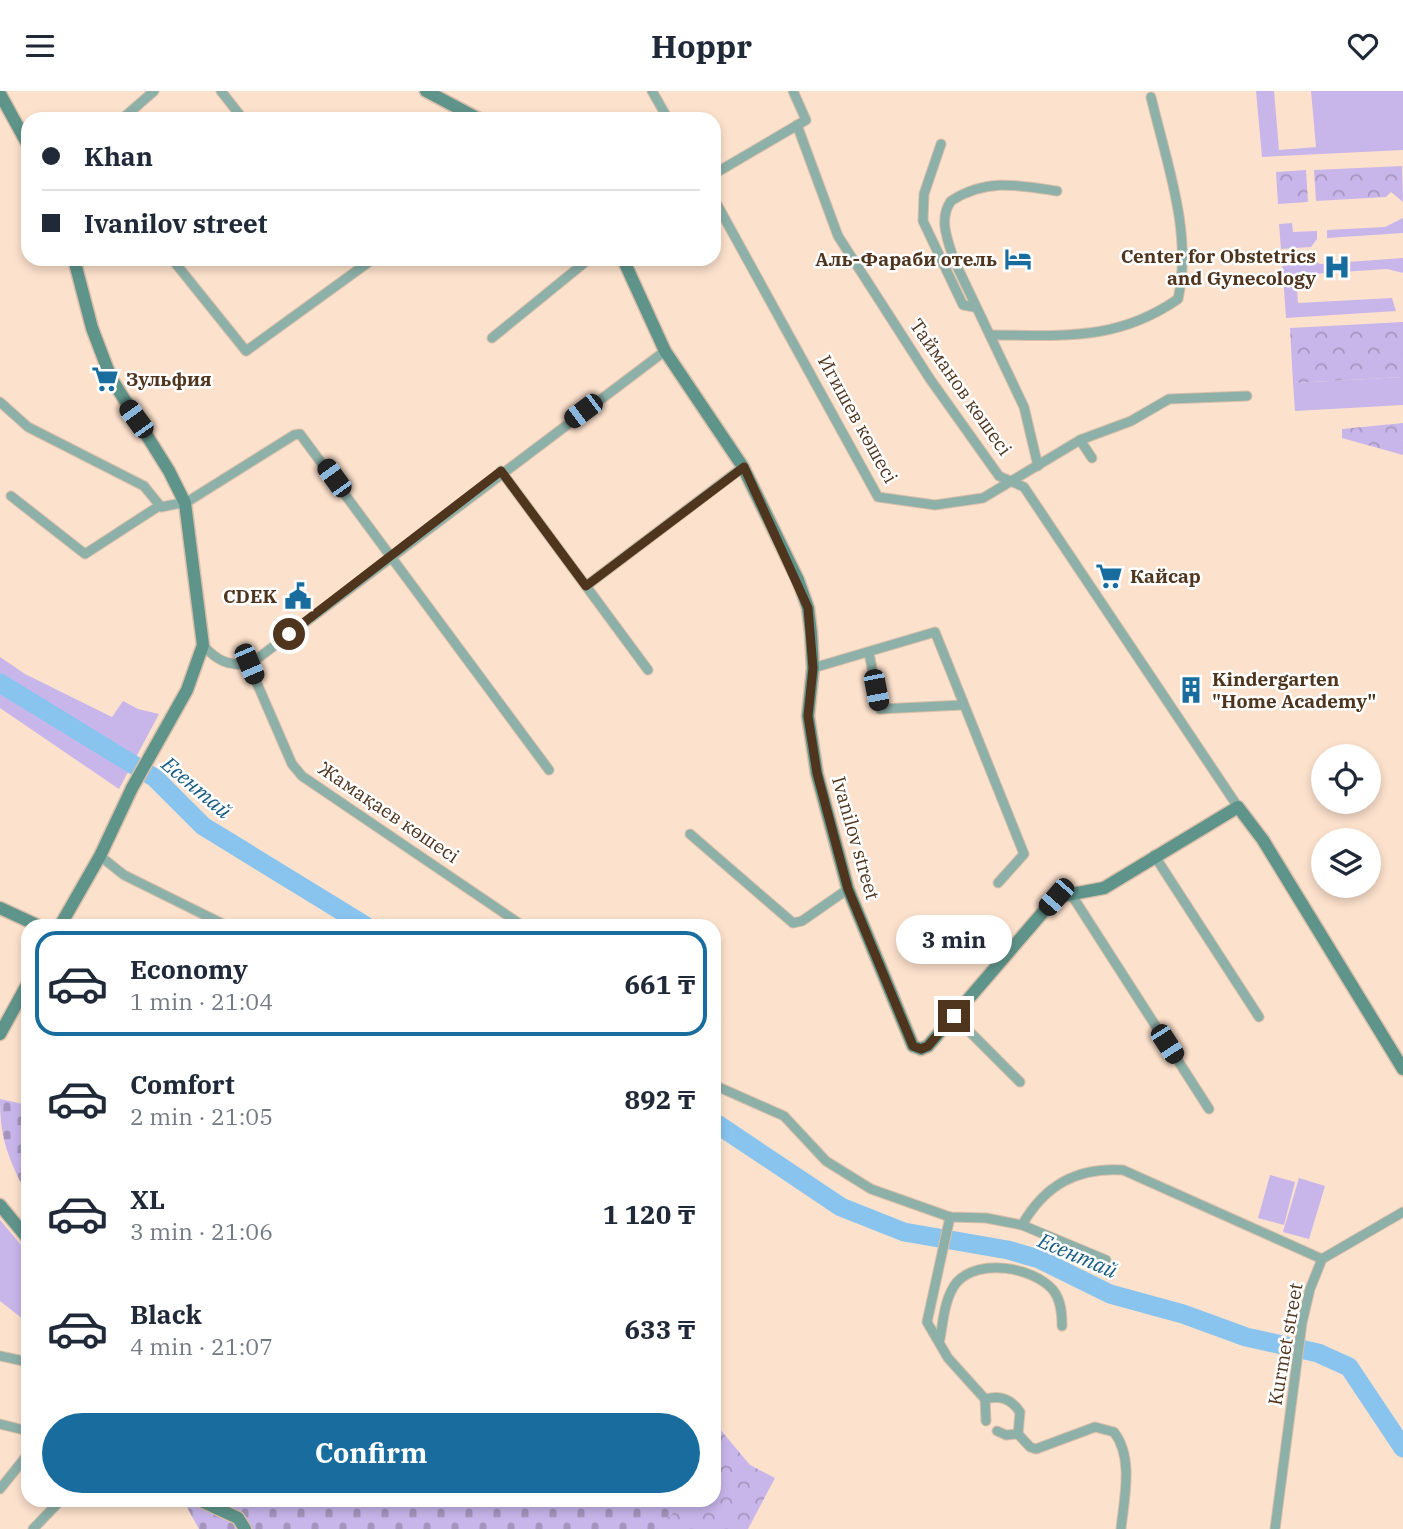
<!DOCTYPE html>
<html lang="en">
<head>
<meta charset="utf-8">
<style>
  body { margin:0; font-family:"IBM Plex Serif",serif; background:#f2f2f3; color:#1f2937; height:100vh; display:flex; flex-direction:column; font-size:26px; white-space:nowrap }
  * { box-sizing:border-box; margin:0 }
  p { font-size:23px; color:#747a83 }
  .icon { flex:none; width:38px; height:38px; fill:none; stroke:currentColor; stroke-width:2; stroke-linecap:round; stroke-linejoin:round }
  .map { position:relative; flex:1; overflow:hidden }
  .drawer { position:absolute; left:21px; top:828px; width:700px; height:588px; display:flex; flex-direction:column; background:#fff; border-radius:21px; box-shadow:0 4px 10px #0003 }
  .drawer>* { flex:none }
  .top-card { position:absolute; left:21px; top:21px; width:700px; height:154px; border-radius:21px; box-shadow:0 4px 10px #0003; display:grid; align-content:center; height:154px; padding:0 21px; background:#fff }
  .tools { position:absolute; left:1311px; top:653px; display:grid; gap:14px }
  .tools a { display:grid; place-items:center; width:70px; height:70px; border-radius:50%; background:#fff; box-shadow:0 4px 10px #0003; font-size:35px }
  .end { position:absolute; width:32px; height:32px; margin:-16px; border:9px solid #4f351e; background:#fff; box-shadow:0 0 0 4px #fff }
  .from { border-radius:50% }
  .bubble { position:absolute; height:49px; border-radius:24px; background:#fff; box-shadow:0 4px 10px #0003; font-size:23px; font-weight:700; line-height:49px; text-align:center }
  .car { position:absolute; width:21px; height:42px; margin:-21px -10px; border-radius:9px; box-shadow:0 0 5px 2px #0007; background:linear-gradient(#222 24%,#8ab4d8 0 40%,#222 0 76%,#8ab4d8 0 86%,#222 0) }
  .top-card b { display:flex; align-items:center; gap:24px; height:66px; font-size:26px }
  .top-card b+b { border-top:2px solid #e0e1e3 }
  .top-card i { width:18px; height:18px; background:#1f2937 }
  ul { padding:12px 0 0; list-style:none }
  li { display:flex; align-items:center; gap:21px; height:105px; margin:0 14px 10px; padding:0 7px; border:4px solid transparent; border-radius:21px }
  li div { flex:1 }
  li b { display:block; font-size:26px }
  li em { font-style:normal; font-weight:700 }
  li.on { border-color:#196d9e }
  li>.icon { width:63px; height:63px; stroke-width:1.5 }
  .primary-button { display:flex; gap:14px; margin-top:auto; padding:14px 21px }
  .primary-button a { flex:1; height:80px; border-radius:42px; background:#196d9e; color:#fff; font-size:28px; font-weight:700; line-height:80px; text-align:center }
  header { display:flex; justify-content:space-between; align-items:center; height:91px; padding:0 21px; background:#fff; font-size:32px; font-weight:700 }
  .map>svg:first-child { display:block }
</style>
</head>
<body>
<header><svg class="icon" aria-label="menu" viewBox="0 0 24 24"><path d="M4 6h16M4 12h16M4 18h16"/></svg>Hoppr<svg class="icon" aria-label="heart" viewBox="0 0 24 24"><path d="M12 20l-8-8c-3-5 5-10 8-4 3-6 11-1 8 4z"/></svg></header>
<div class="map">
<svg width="1403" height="1438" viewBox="0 0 1403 1438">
  <defs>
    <pattern id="forest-crowns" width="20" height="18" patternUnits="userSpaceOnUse" patternTransform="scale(1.75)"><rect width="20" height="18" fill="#c8b6eb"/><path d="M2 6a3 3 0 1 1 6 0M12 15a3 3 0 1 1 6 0" fill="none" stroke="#a595be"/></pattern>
    <pattern id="cemetery-stones" width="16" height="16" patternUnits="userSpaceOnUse" patternTransform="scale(1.75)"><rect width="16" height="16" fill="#c8b6eb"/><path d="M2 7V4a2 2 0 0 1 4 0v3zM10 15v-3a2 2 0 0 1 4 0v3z" fill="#a595be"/></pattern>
  </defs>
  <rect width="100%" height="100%" fill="#fce1cc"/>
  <g fill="#c8b6eb">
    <polygon points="1256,0 1274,0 1279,59 1316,56 1311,0 1403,0 1403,59 1262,66"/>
    <polygon points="1403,127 1403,142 1327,147 1327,139 1385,136"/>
    <polygon points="1292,132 1293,141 1317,140 1317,148 1311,156 1281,158 1279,133"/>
    <polygon points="1311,167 1320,173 1403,167 1403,182 1387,178 1296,184 1298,212 1392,207 1396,220 1286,227 1282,169"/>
    <polygon points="1403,286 1403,314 1295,320 1293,292"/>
    <polygon points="0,566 25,583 112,626 123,610 138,618 159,623 119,698 0,617"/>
    <polygon points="1270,1084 1295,1091 1284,1134 1258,1127"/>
    <polygon points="1299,1087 1325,1095 1309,1148 1283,1141"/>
    <polygon points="0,1129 28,1162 28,1232 0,1210"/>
  </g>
  <g fill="url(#forest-crowns)">
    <polygon points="1402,75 1403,111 1391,101 1386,106 1316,110 1314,79"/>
    <polygon points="1306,79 1308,111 1278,113 1276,81"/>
    <polygon points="1403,231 1403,286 1293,292 1290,237"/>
    <polygon points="1403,332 1403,364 1342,347 1342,338"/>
    <polygon points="714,1331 750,1374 775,1387 748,1438 652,1438 567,1409 714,1409"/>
  </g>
  <g fill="url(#cemetery-stones)">
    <path d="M0 1008 28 1014V1106C9 1069 0 1050 0 1008Z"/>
    <polygon points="183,1409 688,1409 656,1438 199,1438"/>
  </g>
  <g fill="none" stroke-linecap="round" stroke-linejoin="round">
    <g stroke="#89c4ef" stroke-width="19">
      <polyline points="0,592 155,687 203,735 366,835"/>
      <polyline points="714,1031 841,1116 904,1141 1008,1159 1039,1168 1110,1203 1183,1223 1246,1246 1318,1262 1349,1276 1403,1357"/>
    </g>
    <defs>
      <g id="street">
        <polyline points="221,0 243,28"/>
        <polyline points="652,0 668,28"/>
        <polyline points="122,28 154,0"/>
        <polyline points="797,34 838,145 930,288 999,385 1024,396 1238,716"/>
        <polyline points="941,53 924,103 923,130 963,214 974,216"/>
        <polyline points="714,83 806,29 793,0"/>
        <polyline points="714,108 878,406 935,414 983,407 1080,349 1131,330 1169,308 1247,305"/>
        <polyline points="172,168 246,260 373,168"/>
        <path d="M990 244C1062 244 1116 251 1178 208 1193 142 1166 70 1151 6"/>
        <polyline points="492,247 589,168"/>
        <polyline points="0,311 28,336 144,395 161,416 187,411 294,344 300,343 549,679"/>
        <polyline points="1080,349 1092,367"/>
        <path d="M1038 375 1024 316 954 169C948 150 938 128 951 110 986 87 1018 94 1057 100"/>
        <polyline points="501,380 648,579"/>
        <polyline points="11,405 85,463 159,415"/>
        <polyline points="586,495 743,376"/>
        <path d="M203 554C217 570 227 574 249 574L665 260"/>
        <polyline points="869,562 880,618 963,614"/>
        <polyline points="249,574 292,673 302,685 523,835"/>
        <polyline points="813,577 935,541 1024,763 998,792"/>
        <polyline points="690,743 793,832 802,830 848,798"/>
        <polyline points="1154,764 1259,926"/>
        <polyline points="100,765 124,784 227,835"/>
        <polyline points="1071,803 1209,1018"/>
        <polyline points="954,925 1020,991"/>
        <polyline points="714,994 784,1025 826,1070 871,1098 950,1126 986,1127 1022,1134 1106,1169"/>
        <polyline points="950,1126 927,1231 948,1267 985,1308 986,1330"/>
        <path d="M1022 1134C1045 1094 1077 1076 1123 1079L1322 1168"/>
        <path d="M940 1248C943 1230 945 1205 957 1191 979 1167 1033 1176 1053 1199 1061 1209 1062 1222 1062 1235"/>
        <polyline points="0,1265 28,1271"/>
        <path d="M985 1308C1001 1304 1011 1308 1020 1321L1018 1343"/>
        <polyline points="0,1333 28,1340"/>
        <polyline points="997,1340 1006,1344 1018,1343"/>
        <path d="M1018 1343 1030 1356 1036 1358 1095 1336 1114 1341C1134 1367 1124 1408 1121 1438"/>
        <polyline points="0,1398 28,1363"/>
        <polyline points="33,1438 61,1409"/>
        <polyline points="1275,1438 1302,1232 1310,1198 1322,1168 1403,1121"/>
      </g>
      <g id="secondary">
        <polyline points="426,0 479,28"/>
        <polyline points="0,3 28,54"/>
        <polyline points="623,168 665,260 743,376 798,489 808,517 811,542 813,577 808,625 817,683 848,798 913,955 921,958 928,955 1056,806 1104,797 1238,716 1263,749 1403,978"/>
        <polyline points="0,817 39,835"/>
        <polyline points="60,835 100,765 132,697 187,599 203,554 185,412 169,380 111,287 92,237 74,168"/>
        <polyline points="0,943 28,892"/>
        <polyline points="0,1114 28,1148"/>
        <polyline points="199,1409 238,1427 245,1438"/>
      </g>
    </defs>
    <use href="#street" stroke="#d9bfa9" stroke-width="11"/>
    <use href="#secondary" stroke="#d9bfa9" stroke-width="15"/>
    <use href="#street" stroke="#8db0a8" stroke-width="9"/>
    <use href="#secondary" stroke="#5f948a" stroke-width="12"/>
  </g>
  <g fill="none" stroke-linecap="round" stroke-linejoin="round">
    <polyline stroke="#4f351e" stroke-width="9" points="289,543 501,380 586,495 744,376 808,517 813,577 808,625 817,682 848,798 913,955 921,958 928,955 954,925"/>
  </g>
  <defs>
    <symbol id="hotel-bare" viewBox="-9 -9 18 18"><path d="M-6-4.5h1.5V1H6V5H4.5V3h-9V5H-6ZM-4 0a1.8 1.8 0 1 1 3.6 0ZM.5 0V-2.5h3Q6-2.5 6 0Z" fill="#196d9e" stroke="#fff" stroke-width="2.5" paint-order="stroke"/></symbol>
    <symbol id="hospital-bare" viewBox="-9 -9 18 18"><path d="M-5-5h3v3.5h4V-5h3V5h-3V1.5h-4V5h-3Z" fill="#196d9e" stroke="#fff" stroke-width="2.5" paint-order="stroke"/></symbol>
    <symbol id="supermarket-bare" viewBox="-9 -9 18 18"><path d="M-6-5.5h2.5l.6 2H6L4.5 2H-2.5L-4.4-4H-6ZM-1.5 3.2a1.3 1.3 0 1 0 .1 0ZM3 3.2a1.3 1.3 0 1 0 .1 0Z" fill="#196d9e" stroke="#fff" stroke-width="2.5" paint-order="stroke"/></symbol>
    <symbol id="civic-bare" viewBox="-9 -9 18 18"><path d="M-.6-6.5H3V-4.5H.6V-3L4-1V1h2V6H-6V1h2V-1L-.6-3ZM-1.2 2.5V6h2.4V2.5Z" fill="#196d9e" stroke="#fff" stroke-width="2.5" paint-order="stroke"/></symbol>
    <symbol id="building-bare" viewBox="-9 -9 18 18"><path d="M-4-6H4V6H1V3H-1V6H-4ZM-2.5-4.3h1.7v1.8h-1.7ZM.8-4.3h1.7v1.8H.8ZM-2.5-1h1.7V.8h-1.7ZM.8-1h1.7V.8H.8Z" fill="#196d9e" stroke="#fff" stroke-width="2.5" paint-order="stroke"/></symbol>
  </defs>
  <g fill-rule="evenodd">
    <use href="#hotel-bare" x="999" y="149" width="38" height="38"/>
    <use href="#hospital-bare" x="1318" y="157" width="38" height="38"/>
    <use href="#supermarket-bare" x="86" y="269" width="38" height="38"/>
    <use href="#supermarket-bare" x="1090" y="466" width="38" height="38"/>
    <use href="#civic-bare" x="279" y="486" width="38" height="38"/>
    <use href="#building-bare" x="1172" y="580" width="38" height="38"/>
  </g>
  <g text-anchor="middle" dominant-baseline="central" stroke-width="5" stroke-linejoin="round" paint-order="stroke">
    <g font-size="19" font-weight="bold" fill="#4f351e" stroke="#fff" text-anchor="end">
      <text x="1316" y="165">Center for Obstetrics<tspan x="1316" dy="22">and Gynecology</tspan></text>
      <text x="997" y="168">Аль-Фараби отель</text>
      <text x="126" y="288" text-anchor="start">Зульфия</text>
      <text x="1130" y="485" text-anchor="start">Кайсар</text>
      <text x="277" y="505">CDEK</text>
      <text x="1212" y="588" text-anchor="start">Kindergarten<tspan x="1212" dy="22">"Home Academy"</tspan></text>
    </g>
    <g font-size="19" fill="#4f351e" stroke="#fff">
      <text transform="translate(961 296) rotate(55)">Тайманов көшесі</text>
      <text transform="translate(858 328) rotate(61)">Игишев көшесі</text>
      <text transform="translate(389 721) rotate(34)">Жамақаев көшесі</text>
      <text transform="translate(856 747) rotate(74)">Ivanilov street</text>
      <text transform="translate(1285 1253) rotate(-80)">Kurmet street</text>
    </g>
    <g font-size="21" font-style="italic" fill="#165b83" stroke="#fff">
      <text transform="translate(197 696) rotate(40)">Есентай</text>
      <text transform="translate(1078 1164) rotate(23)">Есентай</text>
    </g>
  </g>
</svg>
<div class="tools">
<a><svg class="icon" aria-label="locate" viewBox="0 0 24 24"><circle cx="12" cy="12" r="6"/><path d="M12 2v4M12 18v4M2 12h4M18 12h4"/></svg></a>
<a><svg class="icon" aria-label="layers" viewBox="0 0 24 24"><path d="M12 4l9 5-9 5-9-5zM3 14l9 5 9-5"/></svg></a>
</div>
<i class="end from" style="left:289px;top:543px"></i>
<i class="end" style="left:954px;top:925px"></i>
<div class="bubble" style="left:896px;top:824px;width:116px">3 min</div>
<i class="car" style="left:583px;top:320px;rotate:233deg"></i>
<i class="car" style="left:136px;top:328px;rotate:324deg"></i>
<i class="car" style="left:334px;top:387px;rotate:324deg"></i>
<i class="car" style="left:249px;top:573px;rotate:157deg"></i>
<i class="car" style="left:876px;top:599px;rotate:169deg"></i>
<i class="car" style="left:1056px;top:806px;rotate:221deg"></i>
<i class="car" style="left:1167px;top:953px;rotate:147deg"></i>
<div class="top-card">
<b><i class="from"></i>Khan</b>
<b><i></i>Ivanilov street</b>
</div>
<section class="drawer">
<ul>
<li class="on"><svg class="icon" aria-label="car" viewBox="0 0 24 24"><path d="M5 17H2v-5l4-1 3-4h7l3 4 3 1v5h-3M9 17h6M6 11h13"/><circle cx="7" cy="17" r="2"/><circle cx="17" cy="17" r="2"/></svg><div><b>Economy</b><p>1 min · 21:04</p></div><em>661 ₸</em></li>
<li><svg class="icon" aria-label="car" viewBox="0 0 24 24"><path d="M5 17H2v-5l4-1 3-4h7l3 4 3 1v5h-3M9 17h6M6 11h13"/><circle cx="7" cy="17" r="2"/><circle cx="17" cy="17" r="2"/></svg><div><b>Comfort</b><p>2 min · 21:05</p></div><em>892 ₸</em></li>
<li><svg class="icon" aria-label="car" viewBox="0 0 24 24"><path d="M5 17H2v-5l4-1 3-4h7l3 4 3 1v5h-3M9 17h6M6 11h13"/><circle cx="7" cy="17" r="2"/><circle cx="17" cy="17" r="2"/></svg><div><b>XL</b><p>3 min · 21:06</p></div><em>1 120 ₸</em></li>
<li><svg class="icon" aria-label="car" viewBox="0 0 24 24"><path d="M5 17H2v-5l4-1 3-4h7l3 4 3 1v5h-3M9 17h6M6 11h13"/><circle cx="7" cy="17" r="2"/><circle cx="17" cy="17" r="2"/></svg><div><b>Black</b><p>4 min · 21:07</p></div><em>633 ₸</em></li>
</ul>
<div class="primary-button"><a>Confirm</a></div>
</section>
</div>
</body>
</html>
